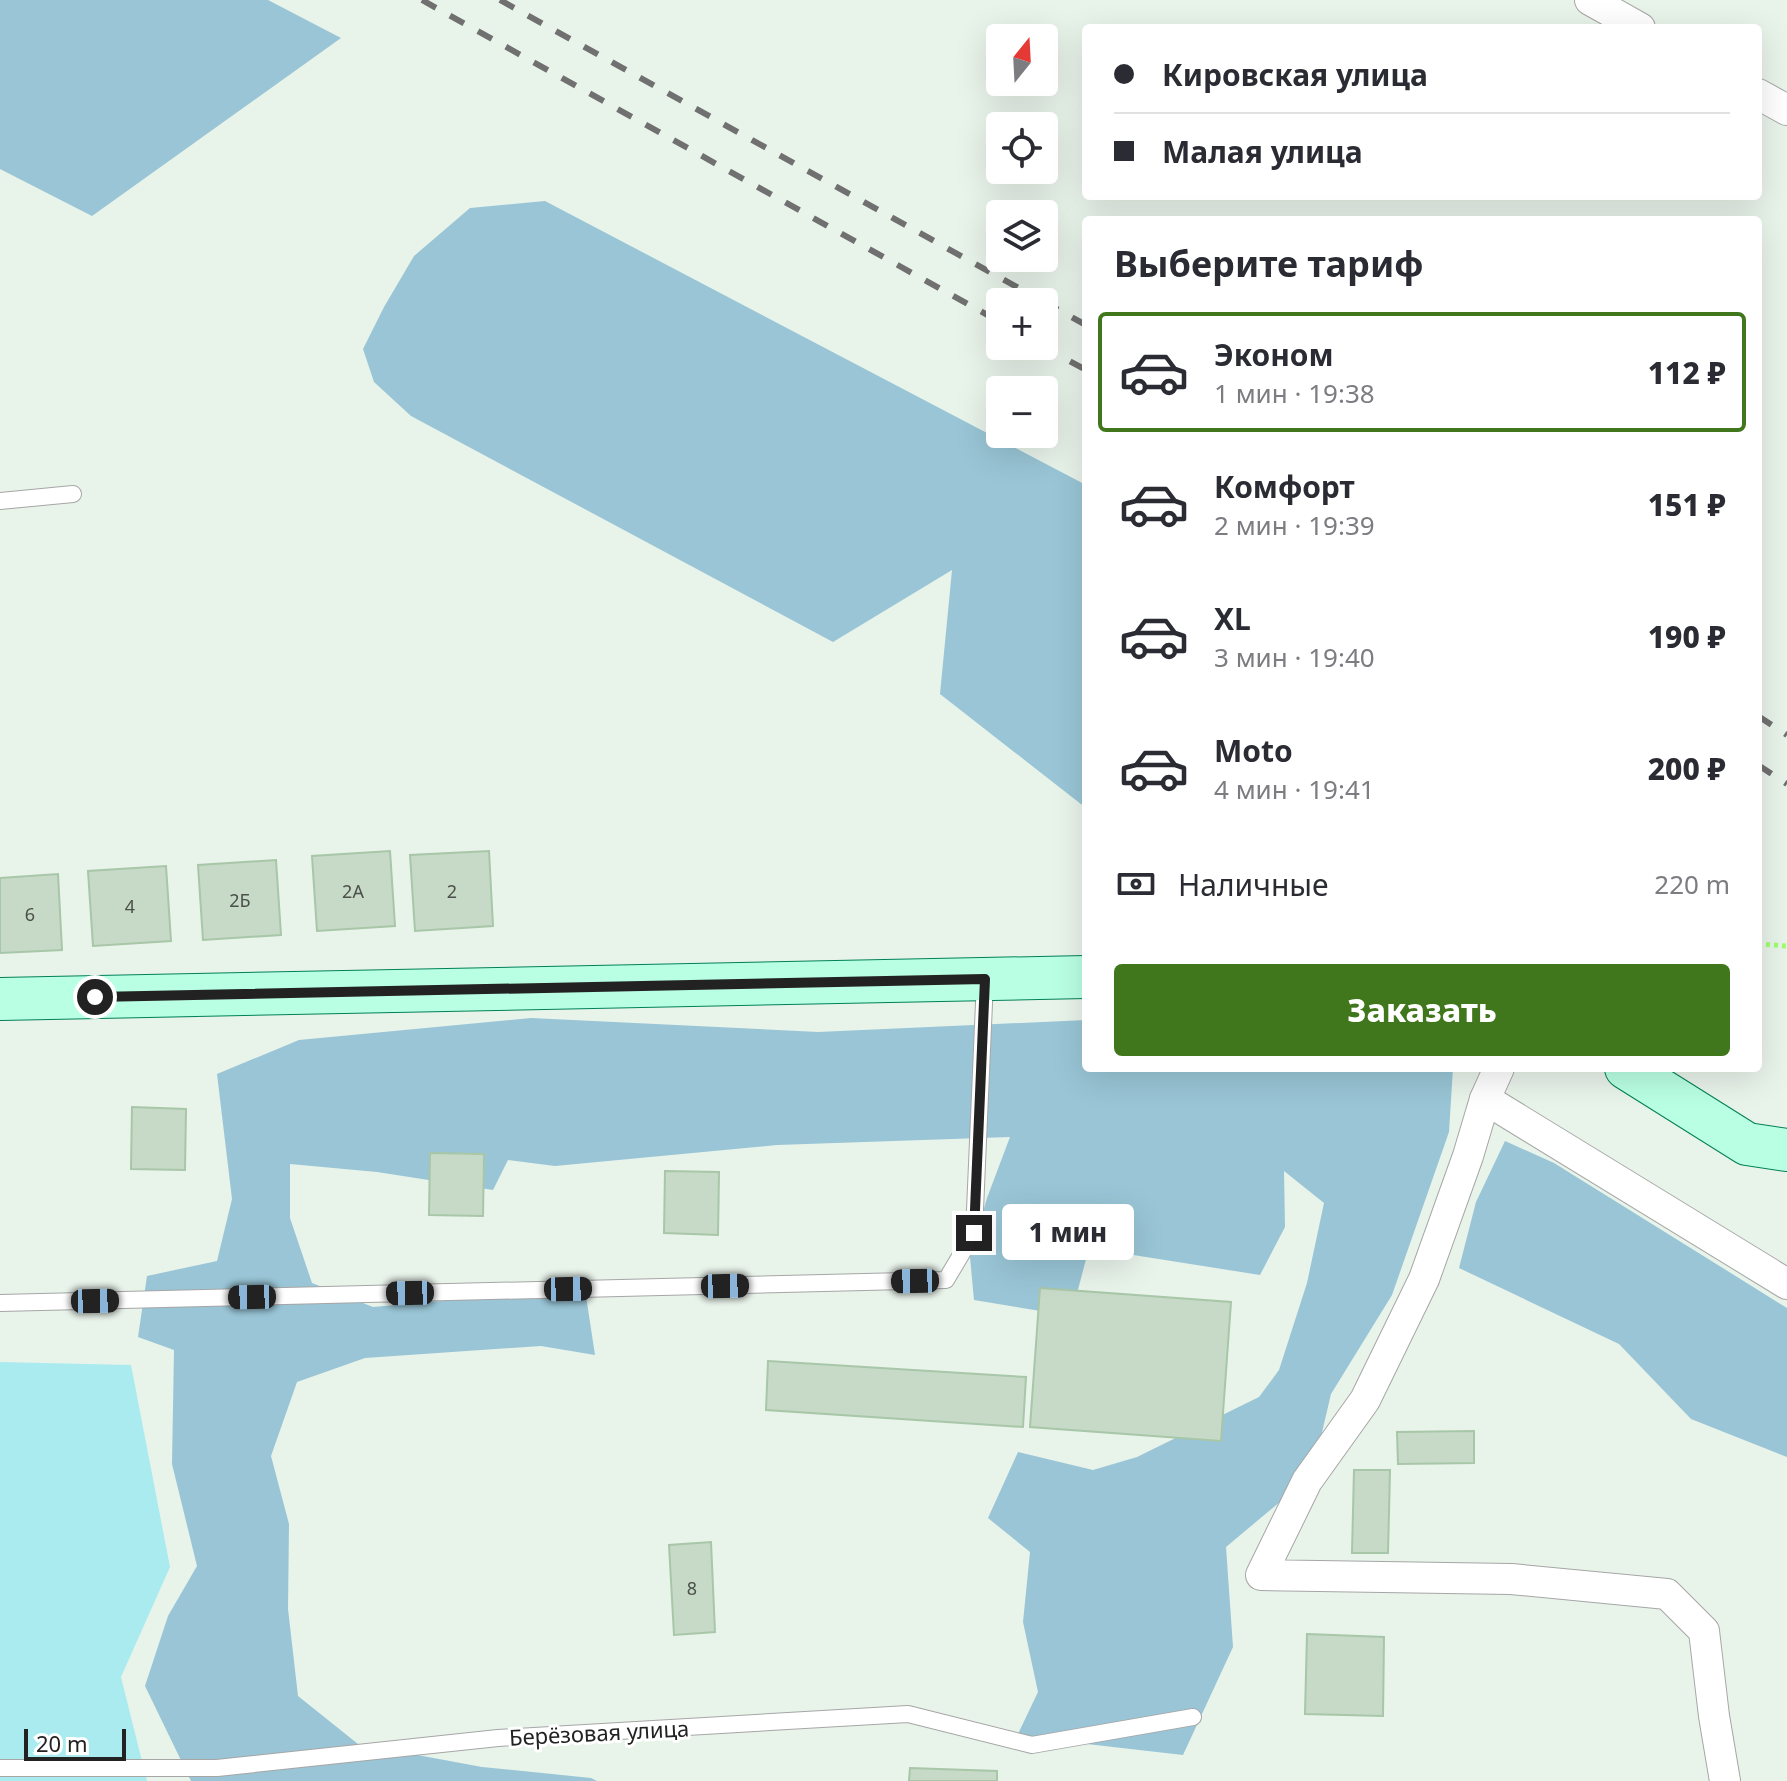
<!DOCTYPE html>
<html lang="ru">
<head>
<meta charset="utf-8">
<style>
  body { margin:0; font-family:"Noto Sans",sans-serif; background:#f2f2f3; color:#2b2b33; height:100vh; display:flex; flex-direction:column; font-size:30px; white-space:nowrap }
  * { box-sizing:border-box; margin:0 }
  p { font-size:26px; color:#7c7c81 }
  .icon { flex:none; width:44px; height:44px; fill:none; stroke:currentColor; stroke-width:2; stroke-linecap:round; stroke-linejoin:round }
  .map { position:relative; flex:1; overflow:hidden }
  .drawer { position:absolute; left:1082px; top:216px; width:680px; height:856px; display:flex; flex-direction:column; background:#fff; border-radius:8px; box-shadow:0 8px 32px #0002 }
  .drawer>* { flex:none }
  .guide { position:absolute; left:1082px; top:24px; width:680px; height:176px; border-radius:8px; box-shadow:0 8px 32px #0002; display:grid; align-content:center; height:176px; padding:0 32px; background:#fff }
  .needle { width:52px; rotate:18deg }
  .buttons { position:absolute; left:986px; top:24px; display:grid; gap:16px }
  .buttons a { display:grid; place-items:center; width:72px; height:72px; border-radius:8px; background:#fff; box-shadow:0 8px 32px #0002; font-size:40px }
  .scale { position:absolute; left:24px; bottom:20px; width:102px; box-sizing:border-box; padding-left:8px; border:4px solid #222; border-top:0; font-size:22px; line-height:28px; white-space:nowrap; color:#222; -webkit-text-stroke:6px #fff; paint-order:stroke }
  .end { position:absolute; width:36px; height:36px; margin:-18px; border:10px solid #222; background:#fff; box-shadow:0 0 0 4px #fff }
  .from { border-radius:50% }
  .bubble { position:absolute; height:56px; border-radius:8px; background:#fff; box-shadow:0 8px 32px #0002; font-size:26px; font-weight:800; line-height:56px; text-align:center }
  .car { position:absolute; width:24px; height:48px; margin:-24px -12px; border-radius:10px; box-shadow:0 0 6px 2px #0007; background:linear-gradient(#222 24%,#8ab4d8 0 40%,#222 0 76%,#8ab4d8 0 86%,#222 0) }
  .guide b { display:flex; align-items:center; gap:28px; height:76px; font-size:30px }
  .guide b+b { border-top:2px solid #e1e1e2 }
  .guide i { width:20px; height:20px; background:#2b2b33 }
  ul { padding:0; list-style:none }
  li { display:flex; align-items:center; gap:24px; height:120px; margin:0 16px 12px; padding:0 16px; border:4px solid transparent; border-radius:8px }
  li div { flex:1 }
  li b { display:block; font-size:30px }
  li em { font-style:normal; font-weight:800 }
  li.selected { border-color:#41771c }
  li>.icon { width:72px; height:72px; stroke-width:1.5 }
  h2 { padding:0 32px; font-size:36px; line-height:96px }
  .pay { display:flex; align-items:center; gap:20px; height:88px; padding:0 32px; font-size:30px }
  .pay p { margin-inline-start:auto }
  .button { display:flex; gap:16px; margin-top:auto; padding:16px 32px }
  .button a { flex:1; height:92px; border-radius:8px; background:#41771c; color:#fff; font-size:32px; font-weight:800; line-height:92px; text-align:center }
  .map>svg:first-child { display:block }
</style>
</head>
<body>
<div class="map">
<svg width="1787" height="1781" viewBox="0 0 1787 1781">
  <rect width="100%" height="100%" fill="#e8f3ea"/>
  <polygon fill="#aaebf0" points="0,1362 131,1365 170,1567 121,1677 147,1781 0,1781"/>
  <g fill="#99c5d6">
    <polygon points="0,0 268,0 341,38 92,216 0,169"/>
    <polygon points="545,201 1086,485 1086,808 940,694 952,570 833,642 411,416 374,382 363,349 384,307 414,256 470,208"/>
    <polygon points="531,1018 818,1032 1086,1020 1086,1068 1453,1068 1449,1132 1392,1295 1331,1394 1312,1475 1226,1547 1233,1647 1183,1755 1017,1736 1038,1692 1023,1622 1030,1552 988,1518 1018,1452 1093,1470 1137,1457 1259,1397 1279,1370 1307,1283 1324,1203 1284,1171 1285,1227 1260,1275 1089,1248 1071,1316 974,1300 970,1257 987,1198 1010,1137 777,1145 555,1166 508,1160 493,1190 377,1172 290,1164 290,1218 312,1283 373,1307 463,1299 586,1296 595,1355 541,1346 365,1358 297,1382 271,1456 289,1524 288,1609 298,1696 358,1744 482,1767 591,1778 597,1781 191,1781 145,1686 168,1616 197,1566 172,1464 174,1350 138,1337 147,1276 217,1261 232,1199 217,1074 299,1040"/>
    <polygon points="1505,1141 1554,1163 1787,1308 1787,1457 1691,1419 1619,1344 1459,1268 1476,1202"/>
  </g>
  <g fill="#c7dac7" stroke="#a8c6a8" stroke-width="2">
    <polygon points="390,851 395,926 317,931 312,856"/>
    <polygon points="489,851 493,926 415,931 410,855"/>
    <polygon points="276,860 281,935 203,940 198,865"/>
    <polygon points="166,866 171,941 93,946 88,871"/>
    <polygon points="58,874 62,950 0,953 0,878"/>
    <polygon points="132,1107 186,1109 185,1170 131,1169"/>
    <polygon points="430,1153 484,1154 483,1216 429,1215"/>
    <polygon points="665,1171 719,1172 718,1235 664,1233"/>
    <polygon points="1040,1288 1231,1302 1221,1441 1030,1427"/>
    <polygon points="768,1361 1026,1377 1023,1427 766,1410"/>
    <polygon points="1474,1431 1474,1463 1398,1464 1397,1432"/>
    <polygon points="1354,1470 1390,1470 1388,1553 1352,1553"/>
    <polygon points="711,1542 715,1632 674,1635 669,1545"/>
    <polygon points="1307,1634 1384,1637 1383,1716 1305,1714"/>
    <polygon points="910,1768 997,1771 997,1781 909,1781"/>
  </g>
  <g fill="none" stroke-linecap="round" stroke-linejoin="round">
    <defs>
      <g id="service">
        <polyline points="0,501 73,494"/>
        <polyline points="0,1303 946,1280 974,1233 985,980"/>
        <polyline points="0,1768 217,1768 498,1738 908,1714 1032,1745 1193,1717"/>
      </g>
      <g id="minor">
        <polyline points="1590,0 1640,28"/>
        <polyline points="1758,94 1787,110"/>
        <polyline points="1499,1068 1485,1099 1468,1156 1424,1279 1365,1400 1307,1481 1261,1575 1511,1579 1667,1594 1704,1631 1714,1716 1725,1781"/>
        <polyline points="1485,1099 1787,1284"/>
      </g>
      <g id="secondary">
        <polyline points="0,999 1086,977"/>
        <polyline points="1626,1068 1747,1144 1787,1150"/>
      </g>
    </defs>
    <use href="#service" stroke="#a6a6a6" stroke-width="18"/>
    <use href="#minor" stroke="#a6a6a6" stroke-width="32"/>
    <use href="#secondary" stroke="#008157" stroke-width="44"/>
    <polyline stroke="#9dff6c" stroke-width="5" stroke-dasharray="4 4" stroke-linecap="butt" points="1758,944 1787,946"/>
    <use href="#service" stroke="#fff" stroke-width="16"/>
    <use href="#minor" stroke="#fff" stroke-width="30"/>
    <use href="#secondary" stroke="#b9ffe4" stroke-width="42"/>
    <g stroke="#707070" stroke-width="6" stroke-dasharray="16 16" stroke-linecap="butt">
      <polyline points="422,0 1000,322"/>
      <polyline points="500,0 1044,302"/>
      <polyline points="1044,302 1086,325"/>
      <polyline points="1042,346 1086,370"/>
      <polyline points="1758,716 1787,735"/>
      <polyline points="1758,765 1787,784"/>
    </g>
  </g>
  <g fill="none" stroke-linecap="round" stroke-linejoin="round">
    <polyline stroke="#222" stroke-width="10" points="95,997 985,979 974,1233"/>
  </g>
  <g text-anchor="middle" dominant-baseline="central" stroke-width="6" stroke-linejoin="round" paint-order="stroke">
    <g font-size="18" fill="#4b504b">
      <text x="353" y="891">2А</text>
      <text x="452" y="891">2</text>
      <text x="240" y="900">2Б</text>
      <text x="130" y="906">4</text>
      <text x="30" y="914">6</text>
      <text x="692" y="1588">8</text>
    </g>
    <g font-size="22" fill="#222" stroke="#fff">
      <text transform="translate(599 1732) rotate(-3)">Берёзовая улица</text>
    </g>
  </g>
</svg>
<div class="buttons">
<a><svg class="needle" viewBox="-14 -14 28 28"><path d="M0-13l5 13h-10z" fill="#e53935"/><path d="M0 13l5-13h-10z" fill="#7c7c81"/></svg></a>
<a><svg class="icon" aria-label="locate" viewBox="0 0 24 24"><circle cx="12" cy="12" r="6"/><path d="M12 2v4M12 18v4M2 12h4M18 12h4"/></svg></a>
<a><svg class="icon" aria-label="layers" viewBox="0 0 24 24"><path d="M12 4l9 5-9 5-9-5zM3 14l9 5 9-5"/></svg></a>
<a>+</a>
<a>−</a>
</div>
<div class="scale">20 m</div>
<i class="end from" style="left:95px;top:997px"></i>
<i class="end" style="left:974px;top:1233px"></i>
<div class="bubble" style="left:1002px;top:1204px;width:132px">1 мин</div>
<i class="car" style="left:915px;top:1281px;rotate:269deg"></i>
<i class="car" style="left:725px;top:1286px;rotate:89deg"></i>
<i class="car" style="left:568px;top:1289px;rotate:89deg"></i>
<i class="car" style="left:410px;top:1293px;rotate:269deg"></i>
<i class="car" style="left:252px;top:1297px;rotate:269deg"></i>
<i class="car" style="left:95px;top:1301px;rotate:89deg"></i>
<div class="guide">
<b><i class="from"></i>Кировская улица</b>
<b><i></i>Малая улица</b>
</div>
<section class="drawer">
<h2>Выберите тариф</h2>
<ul>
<li class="selected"><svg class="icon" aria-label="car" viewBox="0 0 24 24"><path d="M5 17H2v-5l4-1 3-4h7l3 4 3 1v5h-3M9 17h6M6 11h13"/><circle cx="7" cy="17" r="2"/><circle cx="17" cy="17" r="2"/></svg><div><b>Эконом</b><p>1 мин · 19:38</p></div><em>112 ₽</em></li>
<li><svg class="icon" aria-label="car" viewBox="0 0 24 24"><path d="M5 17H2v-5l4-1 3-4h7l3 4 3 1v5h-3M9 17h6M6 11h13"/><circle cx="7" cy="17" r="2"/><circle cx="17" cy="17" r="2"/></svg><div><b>Комфорт</b><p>2 мин · 19:39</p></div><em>151 ₽</em></li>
<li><svg class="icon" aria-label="car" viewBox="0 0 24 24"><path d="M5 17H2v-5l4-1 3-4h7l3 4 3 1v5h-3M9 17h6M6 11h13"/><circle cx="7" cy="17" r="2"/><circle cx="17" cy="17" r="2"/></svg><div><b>XL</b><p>3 мин · 19:40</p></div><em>190 ₽</em></li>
<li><svg class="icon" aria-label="car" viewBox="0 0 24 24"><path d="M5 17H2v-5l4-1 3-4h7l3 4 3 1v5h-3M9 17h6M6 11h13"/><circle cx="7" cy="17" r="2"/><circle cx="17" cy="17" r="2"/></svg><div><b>Moto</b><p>4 мин · 19:41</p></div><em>200 ₽</em></li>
</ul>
<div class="pay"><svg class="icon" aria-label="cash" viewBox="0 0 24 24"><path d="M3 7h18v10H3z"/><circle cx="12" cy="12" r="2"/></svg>Наличные<p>220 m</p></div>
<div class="button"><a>Заказать</a></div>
</section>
</div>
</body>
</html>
